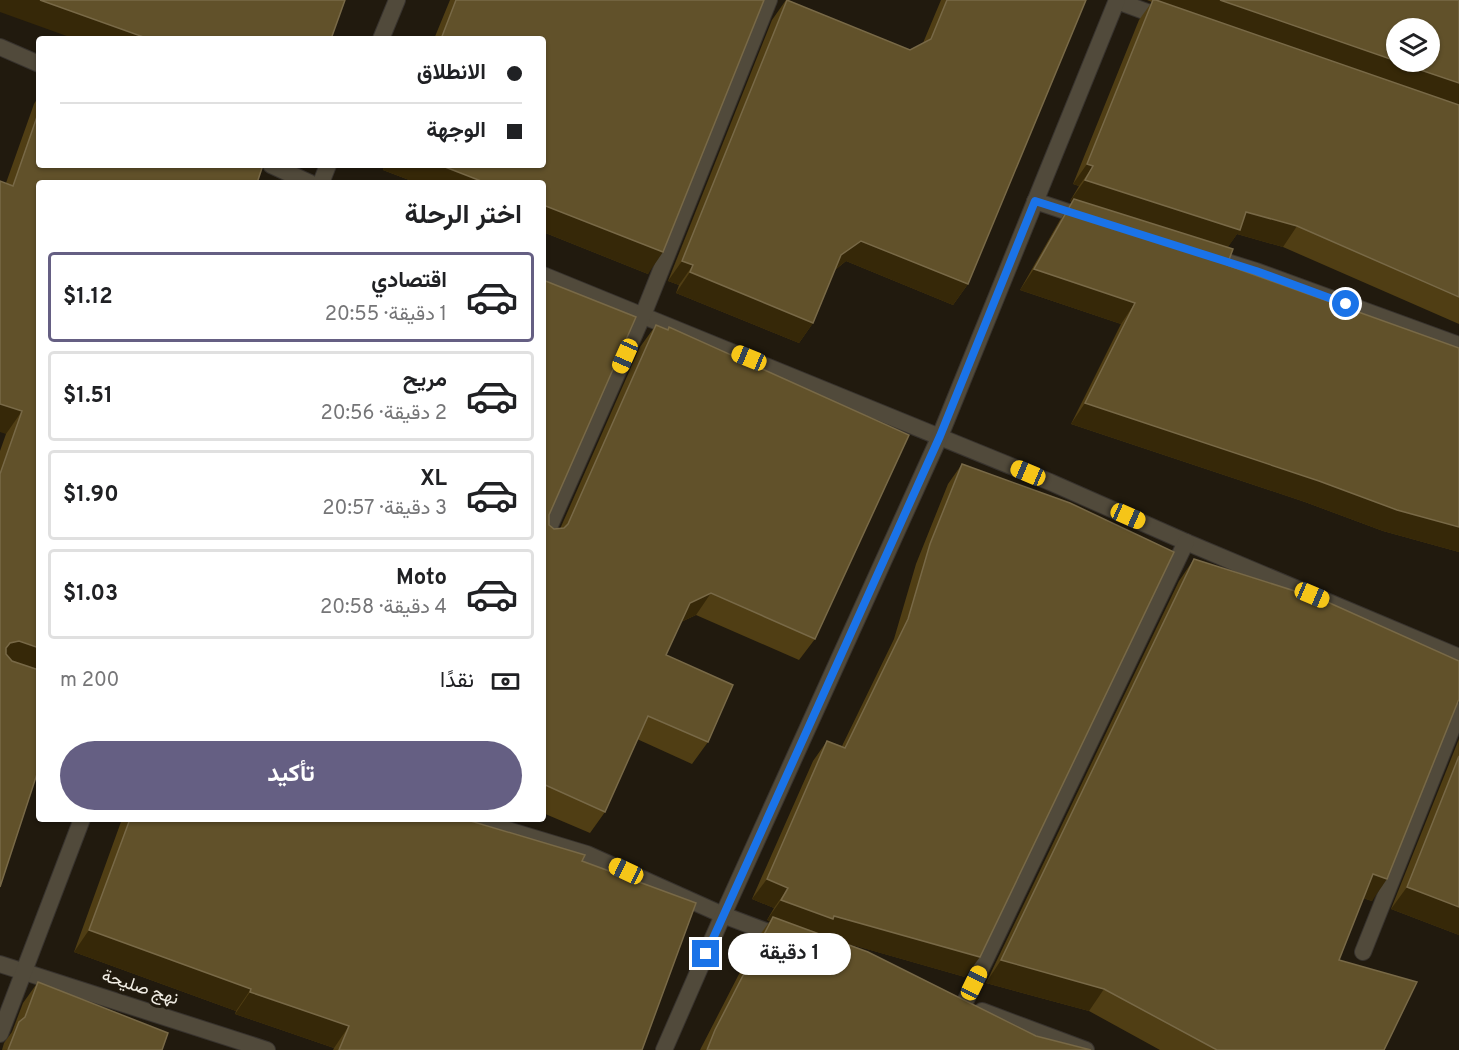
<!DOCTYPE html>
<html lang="ar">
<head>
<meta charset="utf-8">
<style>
  body { margin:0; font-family:Overpass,Vazirmatn,sans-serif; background:#f6f6f6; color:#202124; direction:rtl; height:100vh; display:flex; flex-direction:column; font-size:22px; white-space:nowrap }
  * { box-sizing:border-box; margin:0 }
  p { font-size:20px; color:#757577 }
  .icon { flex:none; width:33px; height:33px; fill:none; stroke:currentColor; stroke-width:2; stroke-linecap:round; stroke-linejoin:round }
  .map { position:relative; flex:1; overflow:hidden; direction:ltr }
  .panel { position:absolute; left:36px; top:180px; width:510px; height:642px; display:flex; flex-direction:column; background:#fff; border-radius:6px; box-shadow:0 2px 4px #0004; direction:rtl }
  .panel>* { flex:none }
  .guide { position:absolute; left:36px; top:36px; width:510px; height:132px; border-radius:6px; box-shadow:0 2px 4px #0004; direction:rtl; display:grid; align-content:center; height:132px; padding:0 24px; background:#fff }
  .fabs { position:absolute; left:1386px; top:18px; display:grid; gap:12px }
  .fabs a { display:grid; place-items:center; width:54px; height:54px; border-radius:50%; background:#fff; box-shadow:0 2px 4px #0004; font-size:30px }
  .end { position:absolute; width:27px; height:27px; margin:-14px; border:8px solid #1a73e8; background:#fff; box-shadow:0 0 0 3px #fff }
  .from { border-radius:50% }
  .bubble { position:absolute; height:42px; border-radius:21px; background:#fff; box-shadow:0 2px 4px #0004; font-size:20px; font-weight:700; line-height:42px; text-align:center; direction:rtl }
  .car { position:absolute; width:18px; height:36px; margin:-18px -9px; border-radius:8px; box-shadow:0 0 4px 2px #0007; background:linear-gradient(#f5c518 24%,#345 0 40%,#f5c518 0 76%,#345 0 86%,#f5c518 0) }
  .guide b { display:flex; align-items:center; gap:21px; height:57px; font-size:22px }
  .guide b+b { border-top:2px solid #e0e0e0 }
  .guide i { width:15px; height:15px; background:#202124 }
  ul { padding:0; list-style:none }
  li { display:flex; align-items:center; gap:18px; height:90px; margin:0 12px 9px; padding:0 12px; border:3px solid #e0e0e0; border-radius:6px }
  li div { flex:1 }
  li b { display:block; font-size:22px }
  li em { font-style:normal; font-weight:700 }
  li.selected { border-color:#655f83 }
  li>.icon { width:54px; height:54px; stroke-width:1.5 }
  h2 { padding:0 24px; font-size:27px; line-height:72px }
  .pay { display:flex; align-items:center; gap:15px; height:66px; padding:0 24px; font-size:22px }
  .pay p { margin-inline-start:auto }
  .primary-button { display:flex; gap:12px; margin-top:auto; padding:12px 24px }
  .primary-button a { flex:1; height:69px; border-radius:36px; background:#655f83; color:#fff; font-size:24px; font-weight:700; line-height:69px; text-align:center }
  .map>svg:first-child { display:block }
</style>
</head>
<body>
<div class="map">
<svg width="1459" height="1050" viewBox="0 0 1459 1050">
  <rect width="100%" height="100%" fill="#211a0e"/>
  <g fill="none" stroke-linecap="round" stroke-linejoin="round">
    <defs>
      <g id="minor">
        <polyline points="1117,1 1166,19"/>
        <polyline points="381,39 397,0"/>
        <polyline points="0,47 39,64"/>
        <polyline points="271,165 310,183"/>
        <polyline points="321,183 328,165"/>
        <polyline points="1035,201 1086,218"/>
        <polyline points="1208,256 1256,271 1459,345"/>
        <polyline points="543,275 1050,482 1186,542 1459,657"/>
        <polyline points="543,541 643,315 769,0"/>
        <polyline points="471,819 587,854 723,915 784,938"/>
        <polyline points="1363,952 1459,711"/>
        <polyline points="0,964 267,1050"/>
        <polyline points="964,1004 1186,542"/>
        <polyline points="982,1011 1086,1050"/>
        <polyline points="0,1034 82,819"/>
        <polyline points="664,1050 723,915 940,436 1117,0"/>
      </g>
    </defs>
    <use href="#minor" stroke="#38332e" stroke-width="18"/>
    <use href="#minor" stroke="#514a3b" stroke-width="16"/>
  </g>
  <g fill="#503e14">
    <polygon points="450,0 764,0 648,274 543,232 543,183 417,183 383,170 385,165 543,165 543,39 434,39"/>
    <polygon points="786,0 910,50 923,43 941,0 1086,0 968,284 953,305 846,261 835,270 813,323 799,343 676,293 679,285 668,281 772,20"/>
    <polygon points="1147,0 1459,0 1459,324 1283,247 1237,234 1227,248 1227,265 1459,348 1459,552 1383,531 1305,502 1071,424 1121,324 1020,290 1060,220 1072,202 1070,201 1079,186 1073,184 1139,20 1152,2"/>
    <polygon points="39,96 39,183 0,887 0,451 6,434 6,183 34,104"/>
    <polygon points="543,280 549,525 554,529 560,529 640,347 656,325 667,330 669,327 815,639 799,660 696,615 681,622 666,655 708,742 692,764 637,739 605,812 590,833 543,813"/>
    <polygon points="962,464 965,977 839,941 1036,1036 1091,1050 700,1050 757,939 770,921 767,920 774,908 752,899 813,761 827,741 842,746 894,639 916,564 948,484"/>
    <polygon points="1194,559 1458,701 1372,901 1363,898 1339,960 1384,1050 1160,1050 1089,1011 986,983 1179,581"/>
    <polygon points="1459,739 1459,935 1391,909"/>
    <polygon points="122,819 464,819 582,861 642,1050 333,1050 334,1048 235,1014 236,1011 74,952"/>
    <polygon points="38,982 162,1050 2,1050 4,1043 12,1032 23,1003"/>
  </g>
  <g fill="#362808">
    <polygon points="0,0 40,0 149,39 75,39 0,12"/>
    <polygon points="1153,0 1220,0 1459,83 1459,109"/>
    <polygon points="1087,164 1093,166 1079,186 1073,184"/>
    <polygon points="386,165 440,165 486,183 417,183 383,170"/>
    <polygon points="1085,180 1246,212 1297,226 1283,247 1237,234 1226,250 1070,201"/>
    <polygon points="543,205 663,252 648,274 543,232"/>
    <polygon points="861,241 968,284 953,305 846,261 827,276 841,255"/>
    <polygon points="682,261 693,265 679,285 668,281"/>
    <polygon points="1034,269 1135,303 1121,324 1020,290"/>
    <polygon points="690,272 813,323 799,343 676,293"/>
    <polygon points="1085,403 1459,527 1459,552 1383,531 1305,502 1071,424"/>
    <polygon points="0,404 22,411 6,434 0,432"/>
    <polygon points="711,593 696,615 674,625 690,603"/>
    <polygon points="19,641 39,648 39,676 0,657 10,643"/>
    <polygon points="1373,874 1387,879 1372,901 1357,896"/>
    <polygon points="767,879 788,888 774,908 752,899"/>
    <polygon points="1407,887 1459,907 1459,935 1391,909"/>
    <polygon points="781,900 834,916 980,957 965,977 821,936 773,917 770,921 767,920"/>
    <polygon points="89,930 251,989 236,1011 74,952"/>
    <polygon points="1001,960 1104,989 1089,1011 986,983"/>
    <polygon points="250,992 349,1026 334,1048 235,1014"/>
  </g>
  <g fill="#61512a" stroke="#786947" stroke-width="1.5">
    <polygon points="40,0 345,0 331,39 149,39"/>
    <polygon points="456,0 764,0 663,252 543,205 543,183 486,183 440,165 543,165 543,39 441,39"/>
    <polygon points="787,0 910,50 931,39 947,0 1086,0 968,284 861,241 841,255 813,323 690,272 693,265 682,261"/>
    <polygon points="1153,0 1156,0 1459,105 1459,297 1297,226 1246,212 1240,230 1085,180 1093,166 1087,164"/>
    <polygon points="1220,0 1459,0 1459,83 1397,62 1430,62 1430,28 1396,28 1396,61"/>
    <polygon points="39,111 39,165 263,165 257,183 39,183 39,648 19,641 10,643 6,648 6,654 12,661 39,670 39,768 0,887 0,474 22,411 0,404 0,181 13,186"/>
    <polygon points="1074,199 1233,249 1227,265 1459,348 1459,527 1397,510 1319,481 1085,403 1135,303 1034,269"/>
    <polygon points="543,280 636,317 549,515 549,525 554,529 564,528 568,524 656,325 668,330 669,327 909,435 815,639 711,593 690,603 666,655 733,685 708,742 648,716 605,812 543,784"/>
    <polygon points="962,464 1070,503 1174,552 980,957 834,916 833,919 781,900 788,888 767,879 827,741 845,748 908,619 930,544"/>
    <polygon points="1194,559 1323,600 1459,661 1459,699 1387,879 1373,874 1339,960 1417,982 1384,1050 1217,1050 1104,989 1001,960"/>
    <polygon points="1459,756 1459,907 1407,887"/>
    <polygon points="130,819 464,819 585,855 582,861 696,903 642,1050 339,1050 349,1026 250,992 251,989 89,930"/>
    <polygon points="773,917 868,952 1036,1036 1091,1050 707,1050 715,1030"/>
    <polygon points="38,982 168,1033 162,1050 8,1050 19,1022 25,1017"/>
  </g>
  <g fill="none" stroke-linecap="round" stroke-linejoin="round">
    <polyline stroke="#1a73e8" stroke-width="8" points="706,954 940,436 1035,201 1256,271 1346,304"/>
  </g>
  <g text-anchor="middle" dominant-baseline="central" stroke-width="6" stroke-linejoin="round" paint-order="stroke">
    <g font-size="18" fill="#f1ede4" stroke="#211a0e">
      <text transform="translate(140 988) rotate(18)">نهج صليحة</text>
    </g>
  </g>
</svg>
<div class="fabs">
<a><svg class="icon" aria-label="layers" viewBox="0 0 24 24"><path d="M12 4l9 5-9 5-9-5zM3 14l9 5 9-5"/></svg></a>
</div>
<i class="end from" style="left:1346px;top:304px"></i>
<i class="end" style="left:706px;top:954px"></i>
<div class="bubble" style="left:728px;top:933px;width:123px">1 دقيقة</div>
<i class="car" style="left:625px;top:356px;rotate:204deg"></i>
<i class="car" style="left:749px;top:358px;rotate:292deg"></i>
<i class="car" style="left:1028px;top:473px;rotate:293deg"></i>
<i class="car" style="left:1128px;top:516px;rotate:114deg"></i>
<i class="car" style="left:1312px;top:595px;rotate:113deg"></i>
<i class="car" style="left:626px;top:871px;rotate:295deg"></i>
<i class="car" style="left:974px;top:983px;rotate:26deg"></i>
<div class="guide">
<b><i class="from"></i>الانطلاق</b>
<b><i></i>الوجهة</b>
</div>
<section class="panel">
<h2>اختر الرحلة</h2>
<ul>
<li class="selected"><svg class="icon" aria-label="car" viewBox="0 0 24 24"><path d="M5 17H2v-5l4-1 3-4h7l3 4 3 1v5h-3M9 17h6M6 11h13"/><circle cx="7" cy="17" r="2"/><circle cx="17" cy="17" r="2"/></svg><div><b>اقتصادي</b><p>1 دقيقة · 20:55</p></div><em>$1.12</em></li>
<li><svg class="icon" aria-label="car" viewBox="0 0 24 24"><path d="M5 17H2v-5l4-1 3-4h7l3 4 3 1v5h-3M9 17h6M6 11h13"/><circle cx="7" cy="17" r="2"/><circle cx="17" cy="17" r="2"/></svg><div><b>مريح</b><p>2 دقيقة · 20:56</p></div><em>$1.51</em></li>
<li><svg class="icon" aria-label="car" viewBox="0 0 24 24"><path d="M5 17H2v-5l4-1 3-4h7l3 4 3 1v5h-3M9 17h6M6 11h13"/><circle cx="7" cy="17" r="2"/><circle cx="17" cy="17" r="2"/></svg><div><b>XL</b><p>3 دقيقة · 20:57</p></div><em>$1.90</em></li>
<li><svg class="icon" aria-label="car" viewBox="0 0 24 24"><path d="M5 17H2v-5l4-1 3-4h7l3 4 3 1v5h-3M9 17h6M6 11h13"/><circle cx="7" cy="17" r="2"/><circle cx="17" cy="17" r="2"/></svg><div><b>Moto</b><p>4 دقيقة · 20:58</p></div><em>$1.03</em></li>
</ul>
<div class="pay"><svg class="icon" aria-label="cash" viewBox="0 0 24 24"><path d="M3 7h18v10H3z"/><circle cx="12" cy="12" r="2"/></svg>نقدًا<p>200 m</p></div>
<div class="primary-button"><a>تأكيد</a></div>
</section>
</div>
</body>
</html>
